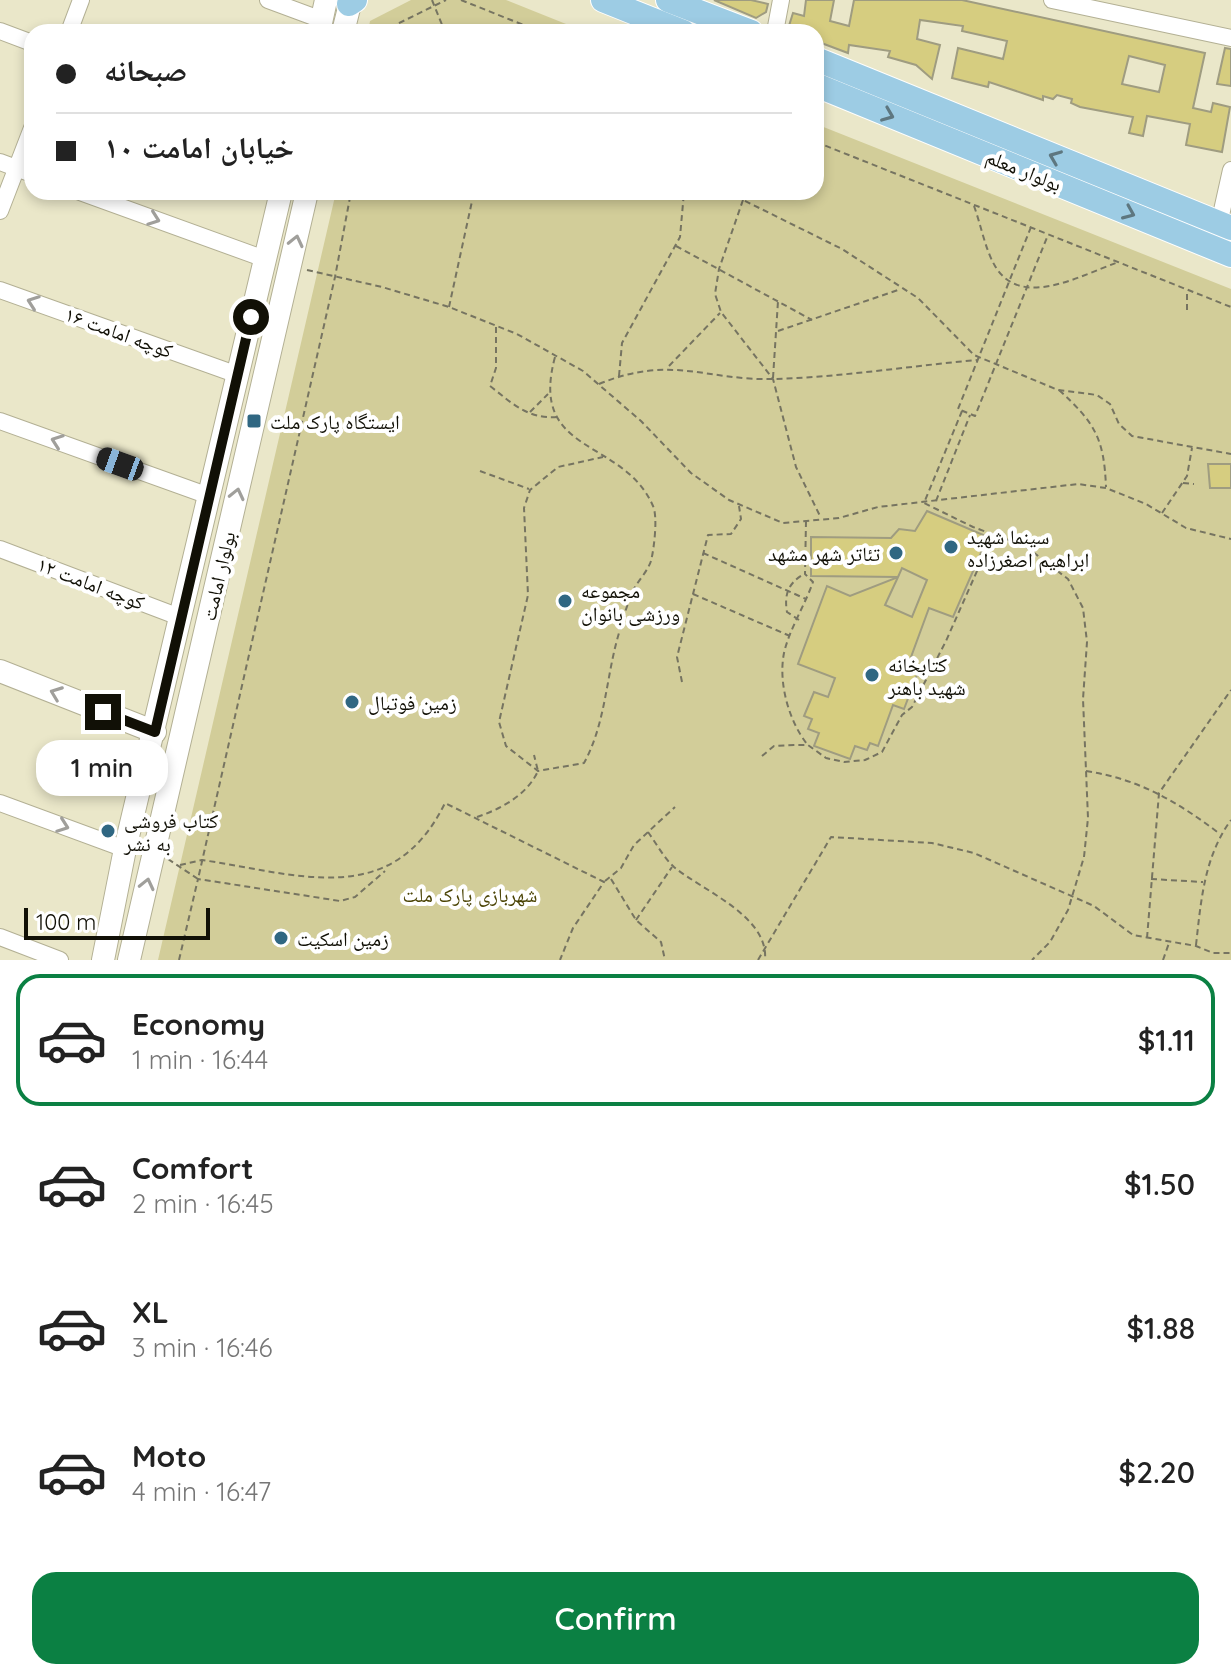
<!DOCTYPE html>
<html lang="en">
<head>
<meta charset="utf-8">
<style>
  body { margin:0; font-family:Quicksand,"Noto Naskh Arabic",sans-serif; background:#f6f6f6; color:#222; height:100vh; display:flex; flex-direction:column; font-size:30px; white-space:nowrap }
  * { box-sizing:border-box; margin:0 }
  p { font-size:26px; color:#767676 }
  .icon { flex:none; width:44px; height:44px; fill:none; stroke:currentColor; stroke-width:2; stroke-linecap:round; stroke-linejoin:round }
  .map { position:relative; height:960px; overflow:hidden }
  .side { display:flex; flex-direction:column; background:#fff; flex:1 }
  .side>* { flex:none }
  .top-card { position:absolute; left:24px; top:24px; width:800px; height:176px; border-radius:24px; box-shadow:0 4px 12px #0003; display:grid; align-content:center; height:176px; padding:0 32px; background:#fff }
  .scale { position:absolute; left:24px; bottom:20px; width:186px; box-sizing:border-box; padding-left:8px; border:4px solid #111006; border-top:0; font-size:22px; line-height:28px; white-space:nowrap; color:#111006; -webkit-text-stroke:6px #fff; paint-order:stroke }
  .end { position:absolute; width:36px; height:36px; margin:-18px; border:10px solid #111006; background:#fff; box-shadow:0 0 0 4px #fff }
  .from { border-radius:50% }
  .bubble { position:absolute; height:56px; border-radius:24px; background:#fff; box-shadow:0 4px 12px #0003; font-size:26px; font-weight:600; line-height:56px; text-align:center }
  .car { position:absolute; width:24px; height:48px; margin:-24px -12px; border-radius:10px; box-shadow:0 0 6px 2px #0007; background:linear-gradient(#222 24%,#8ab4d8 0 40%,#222 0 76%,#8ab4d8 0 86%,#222 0) }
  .top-card b { display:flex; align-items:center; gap:28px; height:76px; font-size:30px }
  .top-card b+b { border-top:2px solid #e0e0e0 }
  .top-card i { width:20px; height:20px; background:#222 }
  ul { padding:14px 0 0; list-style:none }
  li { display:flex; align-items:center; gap:24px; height:132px; margin:0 16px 12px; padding:0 16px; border:4px solid transparent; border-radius:24px }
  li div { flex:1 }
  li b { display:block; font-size:30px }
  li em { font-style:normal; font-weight:600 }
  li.on { border-color:#0b8043 }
  li>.icon { width:72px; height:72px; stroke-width:1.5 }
  .button { display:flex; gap:16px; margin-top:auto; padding:16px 32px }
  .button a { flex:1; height:92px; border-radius:24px; background:#0b8043; color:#fff; font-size:32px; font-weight:600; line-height:92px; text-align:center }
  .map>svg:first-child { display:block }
</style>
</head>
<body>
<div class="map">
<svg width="1231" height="960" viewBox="0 0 1231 960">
  <rect width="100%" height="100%" fill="#eae7c9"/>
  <g fill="#d2cd99">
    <polygon points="411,0 506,0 586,32 368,32 370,21"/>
    <polygon points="816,124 1231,289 1231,960 158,960 336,192 816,192"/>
  </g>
  <g fill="#d6cd80" stroke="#9f9c80" stroke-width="2" fill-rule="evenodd">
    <polygon points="714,0 751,0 768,4 766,12 756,18"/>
    <path d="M806 0H834L830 21 849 26 854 0H962L1205 53 1193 108 1211 112 1213 103 1230 107 1222 152 1186 145 1190 124 1147 116 1143 136 1129 133 1133 117 1080 107 1071 103 1072 99 1057 95 1053 99 1043 96V100L989 82 988 87 952 78 958 48 1003 59 1007 41 962 31 963 26 920 20 917 39 940 45 932 79 916 65 888 57 890 51 849 45 848 53 816 41V32L788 29 793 13 804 16ZM1129 56 1165 65 1159 92 1122 84Z"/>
    <polygon points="1225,48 1231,49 1231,86 1217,84"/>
    <polygon points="1208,464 1231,464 1231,488 1210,488"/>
    <polygon points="927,511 988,537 953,617 929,608 907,668 918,672 904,709 893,705 878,746 870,743 867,750 855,746 850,759 814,746 819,733 808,729 812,719 804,716 814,692 828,697 835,678 798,664 827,586 850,596 898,577 885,605 912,617 927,580 902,568 898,577 811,576 811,537 891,538 899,529 915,531"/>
  </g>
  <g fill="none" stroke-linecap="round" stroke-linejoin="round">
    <defs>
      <g id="street">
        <polyline points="268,0 322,20"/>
        <polyline points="1052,0 1231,38"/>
        <polyline points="0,31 32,43"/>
        <polyline points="69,32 81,0"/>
        <polyline points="775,32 781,0"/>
        <polyline points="0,162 32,174"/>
        <polyline points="80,192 265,259"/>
        <polyline points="0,211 32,128"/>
        <polyline points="1219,224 1231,170"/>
        <polyline points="0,290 238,375"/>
        <polyline points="0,421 209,496"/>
        <polyline points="0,549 182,618"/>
        <polyline points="0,803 125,849"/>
        <polyline points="0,937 60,960"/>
      </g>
      <g id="secondary">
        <polyline points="319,32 326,0"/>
        <polyline points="343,32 351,0"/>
        <polyline points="0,671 155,732"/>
        <polyline points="103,960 125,849 281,192"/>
        <polyline points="129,960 307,192"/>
      </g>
      <g id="primary">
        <polyline points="603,0 683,32"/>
        <polyline points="668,0 751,32"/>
        <polyline points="349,4 355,0"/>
        <polyline points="816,59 1231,228"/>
        <polyline points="816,85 1231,255"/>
      </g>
    </defs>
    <use href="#street" stroke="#b3b094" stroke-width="18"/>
    <use href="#secondary" stroke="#b3b094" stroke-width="24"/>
    <use href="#primary" stroke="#fff" stroke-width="26"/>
    <g stroke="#767461" stroke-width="2" stroke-dasharray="6 4" stroke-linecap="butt">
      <polyline points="432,0 445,32"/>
      <polyline points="461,0 541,32"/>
      <polyline points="381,32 446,0"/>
      <polyline points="816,142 1231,307"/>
      <polyline points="727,192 842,249 918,298 974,355 1058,390 1097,395 1110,404 1119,424 1132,436 1231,454"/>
      <polyline points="743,200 719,269 715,294 721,312 773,379 796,467 821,518"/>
      <path d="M974 206C981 225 985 249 995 266 1021 310 1081 275 1116 263"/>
      <polyline points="1031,227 958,409 975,416 1048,235"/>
      <polyline points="676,246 812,320"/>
      <polyline points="307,270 382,287 449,307 517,334 583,371 641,421 691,473 729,500 783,523 839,518 878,507 1078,484 1106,488 1146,504 1186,528 1231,539"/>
      <polyline points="449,307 474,192"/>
      <polyline points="1187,310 1187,291"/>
      <path d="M496 327V368L490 386C512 403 527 419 557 417"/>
      <polyline points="778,331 901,289"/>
      <path d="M555 357C528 456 623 437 653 506 658 517 654 549 651 561 648 570 640 579 635 587 628 601 623 618 619 633 606 676 606 723 584 763L538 771 506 746 499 722 528 595 524 508 530 490 558 467 603 457"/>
      <polyline points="669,366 720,313"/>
      <polyline points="619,376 622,343 680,237 684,192"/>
      <polyline points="773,378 778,301"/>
      <path d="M599 384C672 354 705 381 775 379 842 377 910 366 977 360"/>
      <path d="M1059 390C1095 423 1104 438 1106 487"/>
      <polyline points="962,411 924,503 973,527 1025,546 1068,579 1083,608 1087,642 1083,699 1088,818 1084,857 1068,910 1050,942 1032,960"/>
      <polyline points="530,412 548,394"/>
      <polyline points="480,471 529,489"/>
      <polyline points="1183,483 1194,484"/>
      <polyline points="936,501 970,415"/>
      <polyline points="1162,513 1187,476 1192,448"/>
      <path d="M806 521 805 574 813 582C805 605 789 630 784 653 778 683 789 721 807 744"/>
      <polyline points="703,553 806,599"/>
      <polyline points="693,594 790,636"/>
      <path d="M799 620 787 612C784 595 788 583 804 574"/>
      <polyline points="682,682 677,657 708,535 731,534 741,519 739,506"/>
      <polyline points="762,756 774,746 794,745 808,745 826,758 844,762 865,760 882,752 902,715 912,707 946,641 993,535"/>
      <path d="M1086 771C1139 779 1178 802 1220 834"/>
      <path d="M477 817C501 809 527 795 538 771L534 755"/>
      <path d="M648 832C656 843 664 858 674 867 703 891 769 916 765 960"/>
      <polyline points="168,859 198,879 335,277 351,192"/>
      <path d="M180 865 202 860C298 874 392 911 445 803L604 882 573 928 560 960"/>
      <polyline points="611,879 636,920 661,942 665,960"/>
      <polyline points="1151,879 1203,882"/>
      <polyline points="605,881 621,868 634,845 675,807"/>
      <polyline points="636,920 672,867"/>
      <polyline points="1147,938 1159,793 1231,690"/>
      <path d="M1196 945C1201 901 1204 857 1231 820"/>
      <polyline points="179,960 198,879 340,901 355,897 385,871"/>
      <polyline points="758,960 831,837 932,843 974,853 1094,906 1133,935 1196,946 1213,953 1231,953"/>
      <polyline points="1163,960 1169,943"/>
    </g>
    <use href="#street" stroke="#fff" stroke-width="16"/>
    <use href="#secondary" stroke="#fff" stroke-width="22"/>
    <use href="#primary" stroke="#9dcce4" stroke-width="24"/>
  </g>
  <defs><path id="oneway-chevron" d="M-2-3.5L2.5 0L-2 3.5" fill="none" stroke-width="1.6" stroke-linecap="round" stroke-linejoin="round" transform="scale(2)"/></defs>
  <g stroke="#5e7780">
    <use href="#oneway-chevron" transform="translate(888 115) rotate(22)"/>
    <use href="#oneway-chevron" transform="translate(1055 157) rotate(-158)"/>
    <use href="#oneway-chevron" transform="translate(1129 213) rotate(23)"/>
  </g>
  <g stroke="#a09f9b">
    <use href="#oneway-chevron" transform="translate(154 219) rotate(20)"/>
    <use href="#oneway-chevron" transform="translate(296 241) rotate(-77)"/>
    <use href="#oneway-chevron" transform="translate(33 302) rotate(-160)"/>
    <use href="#oneway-chevron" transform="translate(57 441) rotate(-160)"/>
    <use href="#oneway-chevron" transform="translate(237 494) rotate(-77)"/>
    <use href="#oneway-chevron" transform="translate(56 693) rotate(-159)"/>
    <use href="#oneway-chevron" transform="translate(63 826) rotate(20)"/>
    <use href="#oneway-chevron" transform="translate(147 884) rotate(-77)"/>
  </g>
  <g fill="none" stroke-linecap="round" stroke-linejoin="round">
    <polyline stroke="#111006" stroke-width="10" points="103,712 155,732 251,317"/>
  </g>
  <g fill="#306782" stroke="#fff" stroke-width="3">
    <rect x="246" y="413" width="16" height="16" rx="4"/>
    <circle cx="951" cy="547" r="8"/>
    <circle cx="896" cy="553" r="8"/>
    <circle cx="565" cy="601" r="8"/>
    <circle cx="872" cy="675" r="8"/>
    <circle cx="352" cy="702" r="8"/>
    <circle cx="108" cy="831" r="8"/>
    <circle cx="281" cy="938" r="8"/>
  </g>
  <g text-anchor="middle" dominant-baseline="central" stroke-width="8" stroke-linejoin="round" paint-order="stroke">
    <g font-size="20" fill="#111006" stroke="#fff">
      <text transform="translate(1024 170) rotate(22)">بولوار معلم</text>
      <text transform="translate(119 332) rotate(20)">کوچه امامت ۱۶</text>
      <text transform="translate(218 576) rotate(-77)">بولوار امامت</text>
      <text transform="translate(91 583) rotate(21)">کوچه امامت ۱۲</text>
    </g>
    <g font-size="20" fill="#111006" stroke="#fff" text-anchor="start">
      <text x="270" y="421">ایستگاه پارک ملت</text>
      <text x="967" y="536">سینما شهید<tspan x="967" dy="23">ابراهیم اصغرزاده</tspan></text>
      <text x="880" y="553" text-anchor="end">تئاتر شهر مشهد</text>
      <text x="581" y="590">مجموعه<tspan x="581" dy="23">ورزشی بانوان</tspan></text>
      <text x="888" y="664">کتابخانه<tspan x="888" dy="23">شهید باهنر</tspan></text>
      <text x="368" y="702">زمین فوتبال</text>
      <text x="124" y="820">کتاب فروشی<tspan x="124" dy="23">به نشر</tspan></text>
      <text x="297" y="938">زمین اسکیت</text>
    </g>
    <g font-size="20" fill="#4a4304" stroke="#fff">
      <text x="470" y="894">شهربازی پارک ملت</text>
    </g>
  </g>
</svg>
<div class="scale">100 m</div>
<i class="end from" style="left:251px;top:317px"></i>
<i class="end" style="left:103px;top:712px"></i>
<div class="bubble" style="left:36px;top:740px;width:132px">1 min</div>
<i class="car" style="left:120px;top:464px;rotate:290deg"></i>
<div class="top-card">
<b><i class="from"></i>صبحانه</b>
<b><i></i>خیابان امامت ۱۰</b>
</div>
</div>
<section class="side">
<ul>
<li class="on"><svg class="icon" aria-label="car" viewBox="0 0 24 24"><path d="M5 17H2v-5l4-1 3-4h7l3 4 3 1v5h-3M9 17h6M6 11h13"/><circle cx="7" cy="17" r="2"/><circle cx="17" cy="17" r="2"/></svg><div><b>Economy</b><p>1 min · 16:44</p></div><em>$1.11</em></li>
<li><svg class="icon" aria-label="car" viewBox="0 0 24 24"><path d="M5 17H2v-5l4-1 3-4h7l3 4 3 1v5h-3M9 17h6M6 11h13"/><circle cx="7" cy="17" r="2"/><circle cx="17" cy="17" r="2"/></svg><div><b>Comfort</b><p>2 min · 16:45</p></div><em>$1.50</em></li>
<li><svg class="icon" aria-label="car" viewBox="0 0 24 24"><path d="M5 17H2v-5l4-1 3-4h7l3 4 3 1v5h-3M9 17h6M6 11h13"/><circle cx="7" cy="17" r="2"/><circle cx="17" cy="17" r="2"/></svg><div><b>XL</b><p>3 min · 16:46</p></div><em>$1.88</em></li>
<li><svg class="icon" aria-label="car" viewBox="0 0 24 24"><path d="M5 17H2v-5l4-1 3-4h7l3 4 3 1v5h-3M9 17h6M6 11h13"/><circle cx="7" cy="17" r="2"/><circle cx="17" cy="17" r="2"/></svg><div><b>Moto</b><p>4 min · 16:47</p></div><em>$2.20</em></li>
</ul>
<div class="button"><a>Confirm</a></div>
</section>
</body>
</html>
